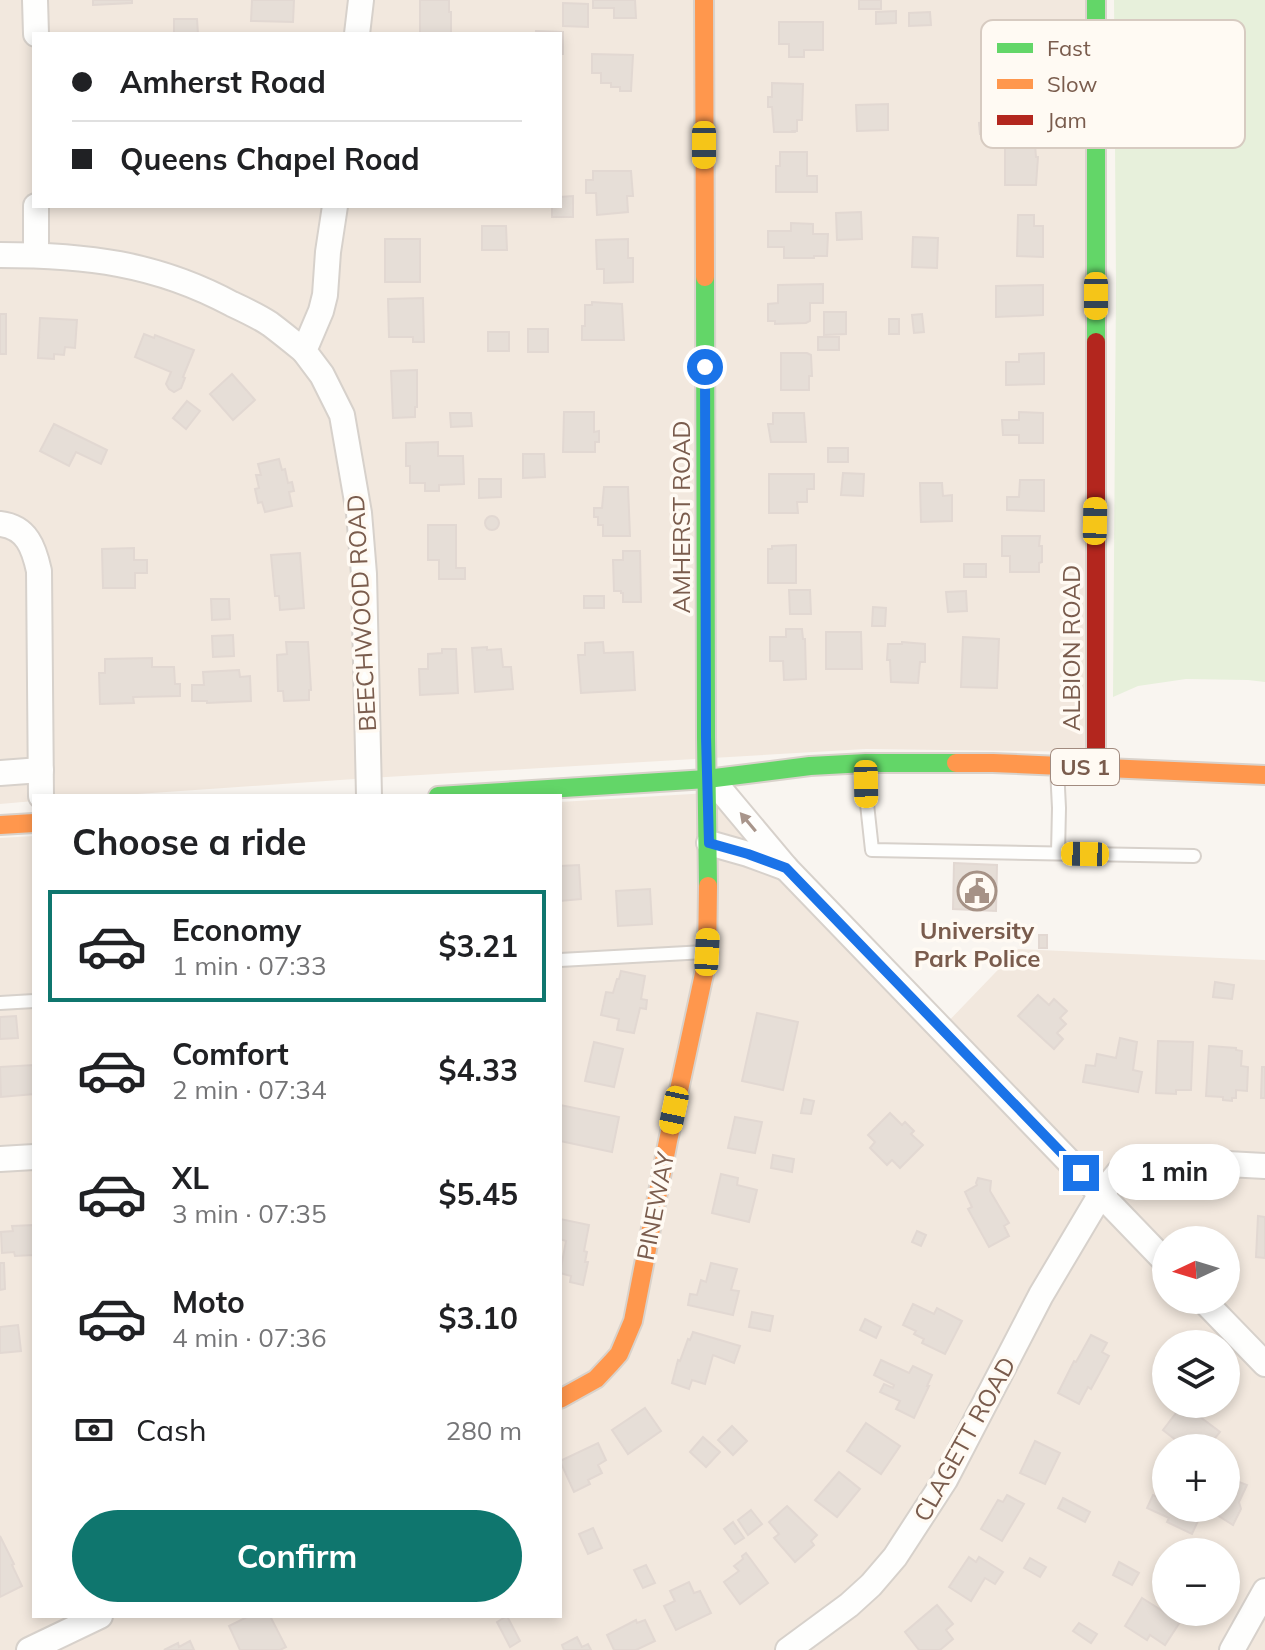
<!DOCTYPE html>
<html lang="en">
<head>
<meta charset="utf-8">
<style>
  body { margin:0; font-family:Mulish,sans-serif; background:#f2f2f2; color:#202124; height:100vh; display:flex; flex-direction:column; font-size:30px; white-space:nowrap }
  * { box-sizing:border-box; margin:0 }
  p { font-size:26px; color:#757577 }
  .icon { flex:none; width:44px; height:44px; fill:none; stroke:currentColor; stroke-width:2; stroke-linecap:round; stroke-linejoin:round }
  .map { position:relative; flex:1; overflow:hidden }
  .sheet { position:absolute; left:32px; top:794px; width:530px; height:824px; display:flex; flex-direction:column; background:#fff; border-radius:0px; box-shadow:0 4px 12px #0003 }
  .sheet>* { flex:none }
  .banner { position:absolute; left:32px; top:32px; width:530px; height:176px; border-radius:0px; box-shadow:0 4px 12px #0003; display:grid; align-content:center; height:176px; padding:0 40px; background:#fff }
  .needle { width:52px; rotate:266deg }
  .controls { position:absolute; left:1152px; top:1226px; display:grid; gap:16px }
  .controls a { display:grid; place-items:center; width:88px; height:88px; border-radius:50%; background:#fff; box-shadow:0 4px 12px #0003; font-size:40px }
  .end { position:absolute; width:36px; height:36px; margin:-18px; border:10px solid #1a73e8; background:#fff; box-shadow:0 0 0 4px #fff }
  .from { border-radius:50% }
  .bubble { position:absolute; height:56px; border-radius:28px; background:#fff; box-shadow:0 4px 12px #0003; font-size:26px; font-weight:700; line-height:56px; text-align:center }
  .car { position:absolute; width:24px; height:48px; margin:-24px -12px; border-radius:10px; box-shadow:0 0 6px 2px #0007; background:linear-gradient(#f5c518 24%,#345 0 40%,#f5c518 0 76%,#345 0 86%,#f5c518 0) }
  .banner b { display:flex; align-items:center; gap:28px; height:76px; font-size:30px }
  .banner b+b { border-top:2px solid #e0e0e0 }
  .banner i { width:20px; height:20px; background:#202124 }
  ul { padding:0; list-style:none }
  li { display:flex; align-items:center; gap:24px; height:112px; margin:0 16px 12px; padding:0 24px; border:4px solid transparent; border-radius:0px }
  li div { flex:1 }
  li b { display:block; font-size:30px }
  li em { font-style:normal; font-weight:700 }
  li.active { border-color:#0f766e }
  li>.icon { width:72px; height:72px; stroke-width:1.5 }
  h2 { padding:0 40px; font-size:36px; line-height:96px }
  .pay { display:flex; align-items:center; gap:20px; height:88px; padding:0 40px; font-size:30px }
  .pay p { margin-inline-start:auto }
  .action { display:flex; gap:16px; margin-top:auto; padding:16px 40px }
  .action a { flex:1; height:92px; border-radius:48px; background:#0f766e; color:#fff; font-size:32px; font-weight:700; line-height:92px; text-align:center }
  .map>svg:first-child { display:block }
</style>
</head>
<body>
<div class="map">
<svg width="1265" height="1650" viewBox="0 0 1265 1650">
  <rect width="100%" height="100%" fill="#f9f5f0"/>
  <g fill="#f2e8de" fill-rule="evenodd">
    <path d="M0 0H1096L1097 752 866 749 369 778 109 796H34V801L0 804ZM34 34H560V206H34Z"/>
    <path d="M708 793 941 1029 1018 949 1265 960V1650H0V838L34 836V1616H560V802ZM1166 1240H1226V1300H1166ZM1166 1344H1226V1404H1166ZM1166 1448H1226V1508H1166ZM1166 1552H1226V1612H1166Z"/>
  </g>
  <polygon fill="#e7f0db" points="1114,0 1265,0 1265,682 1248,680 1186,679 1138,686 1113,697 1116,286"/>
  <g fill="#e6ded7" stroke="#e2d8d2" stroke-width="2">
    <polygon points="93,0 132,0 132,3 93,5"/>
    <polygon points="252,0 294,0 293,22 251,21"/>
    <polygon points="420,0 449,0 449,12 451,12 451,34 420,34"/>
    <polygon points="593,0 635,0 636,18 614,18 614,8 593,8"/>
    <rect x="859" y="0" width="22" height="9"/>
    <polygon points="563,3 588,4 588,27 563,26"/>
    <polygon points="896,11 896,23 876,24 876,12"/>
    <polygon points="930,12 931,25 909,26 909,13"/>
    <polygon points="174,19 197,19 198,34 174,34"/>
    <polygon points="779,22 823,22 823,50 804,50 804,57 789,57 789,44 779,44"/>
    <polygon points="536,31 563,32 563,54 560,54 560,34 536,34"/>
    <polygon points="592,54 633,55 631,91 620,91 620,87 611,87 611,83 601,83 601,73 592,73"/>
    <polygon points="772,83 803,84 802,120 797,120 797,131 793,131 794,132 774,132 772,107 768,107 768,97 772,97"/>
    <polygon points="888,104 888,130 857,131 856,105"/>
    <polygon points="991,122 991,134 980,134 979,123"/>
    <polygon points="1005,144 1035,144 1036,157 1038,157 1036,185 1005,185"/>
    <polygon points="780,152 807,152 807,176 817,176 817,192 776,192 776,166 780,166"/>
    <polygon points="593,171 631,171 633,196 627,196 628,212 597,215 596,193 586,193 586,180 593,180"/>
    <polygon points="573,196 573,217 552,217 552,206 560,206 560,197"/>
    <polygon points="861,212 862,239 837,240 836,213"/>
    <polygon points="1018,215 1034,215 1034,226 1043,226 1043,257 1017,256"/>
    <polygon points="791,223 813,224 813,234 828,234 827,256 814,256 814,258 784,258 784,247 768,247 768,231 791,231"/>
    <polygon points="482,226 506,226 507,250 482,250"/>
    <polygon points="913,237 938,238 937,268 912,267"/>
    <rect x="385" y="239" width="35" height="43"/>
    <polygon points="628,239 628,258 633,258 633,282 604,283 604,269 597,269 596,240"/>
    <polygon points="823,284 823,303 810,303 810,321 806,323 775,324 775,321 768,321 768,304 778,303 778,285"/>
    <polygon points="1043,285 1043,315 996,317 996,286"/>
    <polygon points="423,298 424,342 413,342 413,337 389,337 388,299"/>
    <polygon points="592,302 622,304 624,340 582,340 582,326 585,326 585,305 592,305"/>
    <polygon points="824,312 846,312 846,334 824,335"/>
    <rect x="0" y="314" width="6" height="40"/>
    <polygon points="922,314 924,332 914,333 912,315"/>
    <polygon points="40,318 77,320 75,348 65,347 64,355 54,354 54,359 38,358"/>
    <rect x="889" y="319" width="10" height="15"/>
    <rect x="528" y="329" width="20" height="23"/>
    <rect x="488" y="332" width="21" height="19"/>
    <polygon points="144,334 154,338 155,335 194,350 183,377 185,378 181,388 174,392 169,389 166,384 171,372 135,357"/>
    <rect x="818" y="337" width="21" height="13"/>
    <polygon points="781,353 807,353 811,355 812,376 809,376 809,390 781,390"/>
    <polygon points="1044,353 1044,384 1006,385 1006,362 1019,362 1019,354"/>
    <polygon points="417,370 417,407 415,407 415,417 393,418 391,371"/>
    <polygon points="232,374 255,400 233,420 210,394"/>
    <polygon points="187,401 200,411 186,429 173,418"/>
    <polygon points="564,412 594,412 594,432 599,431 599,442 595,442 595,452 563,452"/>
    <polygon points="1019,412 1043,413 1043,443 1019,443 1019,435 1003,435 1002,420 1019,420"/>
    <polygon points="450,413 471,413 472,426 451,427"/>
    <polygon points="773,413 804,413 806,442 771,442 768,424 773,424"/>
    <polygon points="54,424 107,450 101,464 76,452 69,466 40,451"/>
    <polygon points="438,442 438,456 463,456 464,484 439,485 439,491 425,491 425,483 410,483 410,466 406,466 406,443"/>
    <rect x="828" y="448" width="20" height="14"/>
    <polygon points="523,454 544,454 545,477 523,478"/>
    <polygon points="279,459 282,470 285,469 288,483 292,482 294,491 289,492 292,506 265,512 262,502 258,503 255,489 259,488 256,475 261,475 258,464"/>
    <polygon points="843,473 864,474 863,496 841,495"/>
    <polygon points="769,474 814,474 814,489 807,489 807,502 797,502 798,513 769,513"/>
    <polygon points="479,479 501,479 501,497 479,498"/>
    <polygon points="1020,480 1044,480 1044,511 1007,510 1007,497 1019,497"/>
    <polygon points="920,483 942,483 943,496 952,495 952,521 921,522"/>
    <polygon points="604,487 628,487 630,536 603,536 603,525 598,525 598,517 594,517 594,508 602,508"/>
    <circle cx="492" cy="523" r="7"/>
    <polygon points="428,525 456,525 456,568 465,568 465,579 439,579 439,560 428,560"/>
    <polygon points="1002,536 1040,536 1039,546 1042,546 1042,562 1039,563 1039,572 1010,572 1010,556 1002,556"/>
    <polygon points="796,545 796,583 768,583 768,549 772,549 772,546"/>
    <polygon points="134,548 134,560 147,560 147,573 135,573 135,588 103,588 102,549"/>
    <polygon points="623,551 640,551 641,602 623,602 623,593 621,593 621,591 614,591 613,560 623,560"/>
    <polygon points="300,553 304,608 280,610 279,596 275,596 271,555"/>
    <rect x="964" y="564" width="22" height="13"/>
    <polygon points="789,590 810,590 811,614 790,614"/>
    <polygon points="966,591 967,611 948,612 946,592"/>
    <rect x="584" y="596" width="20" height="12"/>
    <polygon points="211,599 229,599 230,619 212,620"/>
    <polygon points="873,607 886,608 885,626 872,626"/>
    <polygon points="786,629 802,629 803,639 805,639 806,679 784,680 783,661 770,661 770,637 786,637"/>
    <polygon points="826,632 861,632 862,669 826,669"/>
    <polygon points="233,635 234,656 213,657 212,636"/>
    <polygon points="963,637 999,639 997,688 961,687"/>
    <polygon points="286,642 308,642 311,690 309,690 309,700 284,701 283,691 278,691 277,655 287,654"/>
    <polygon points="603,642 604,653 633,652 635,690 581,693 578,655 585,655 585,643"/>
    <polygon points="902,642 925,644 925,662 920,662 918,683 891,682 890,660 887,660 888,644 902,644"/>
    <polygon points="487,647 487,650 501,649 503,667 511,667 513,689 475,692 472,648"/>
    <polygon points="442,649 456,649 458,693 420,695 419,669 428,669 428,654 442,653"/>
    <polygon points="152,658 152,667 174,667 175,684 180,684 180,696 133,697 134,703 100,704 99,673 105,673 105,659"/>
    <polygon points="239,670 240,677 250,676 251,701 207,703 207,701 192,701 192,685 204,685 203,672"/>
    <polygon points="954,863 997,865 996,911 953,909"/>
    <polygon points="579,865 581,899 560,901 560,866"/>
    <polygon points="650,889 652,924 618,926 616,891"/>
    <rect x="1039" y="935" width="8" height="13"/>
    <polygon points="621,971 645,976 641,999 647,1000 646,1009 640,1008 634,1033 617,1030 619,1019 601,1015 606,992 613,993 617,979 619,979"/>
    <polygon points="1215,982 1234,985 1232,999 1213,997"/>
    <polygon points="1038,995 1049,1005 1054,999 1067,1011 1060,1018 1066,1024 1057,1033 1063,1039 1054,1049 1018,1016"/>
    <polygon points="757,1013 798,1022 783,1090 742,1081"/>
    <polygon points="16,1016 18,1038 0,1039 0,1017"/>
    <polygon points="1120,1038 1137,1042 1133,1070 1142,1072 1138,1092 1083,1082 1086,1065 1095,1066 1097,1054 1116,1058"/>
    <polygon points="1158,1041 1193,1042 1191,1090 1176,1090 1176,1094 1156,1093"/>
    <polygon points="594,1042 623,1049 614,1087 585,1081"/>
    <polygon points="1209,1046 1236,1048 1236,1050 1242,1051 1241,1066 1248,1067 1247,1091 1236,1090 1236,1098 1232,1098 1232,1101 1223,1100 1223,1097 1206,1096"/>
    <polygon points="34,1065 34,1094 1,1097 0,1067"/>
    <polygon points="1262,1067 1265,1067 1265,1098 1261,1098"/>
    <polygon points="804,1099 814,1101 811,1114 801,1113"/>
    <polygon points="560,1105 619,1117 612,1152 560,1141"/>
    <polygon points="890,1113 902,1125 905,1122 914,1131 911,1134 923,1145 900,1168 892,1160 887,1165 870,1148 875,1142 868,1135"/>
    <polygon points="735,1117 762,1122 755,1153 728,1148"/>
    <polygon points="773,1155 794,1159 792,1172 771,1168"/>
    <polygon points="721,1174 738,1178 737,1185 757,1190 749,1222 712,1213"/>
    <polygon points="978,1178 991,1181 990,1191 1009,1223 1004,1226 1009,1236 989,1247 968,1209 972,1207 965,1192 977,1185 976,1183"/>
    <polygon points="1258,1216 1265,1217 1265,1258 1256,1257"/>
    <polygon points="560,1219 589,1225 584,1251 587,1252 585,1262 588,1262 583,1285 570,1282 571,1276 560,1273 566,1241 560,1239"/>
    <polygon points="34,1225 34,1260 33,1255 15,1256 14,1252 2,1253 1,1232 13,1231 12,1226"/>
    <polygon points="917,1231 926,1235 921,1246 912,1242"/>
    <polygon points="0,1263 4,1263 5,1289 0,1290"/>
    <polygon points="711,1263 737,1269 731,1290 739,1291 733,1315 688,1305 690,1294 697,1295 701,1280 706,1282"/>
    <polygon points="913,1304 934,1314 937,1308 962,1321 945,1354 922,1343 924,1339 914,1334 916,1331 903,1325"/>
    <polygon points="752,1312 773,1316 770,1331 749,1327"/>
    <polygon points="865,1319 881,1327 876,1338 860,1330"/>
    <polygon points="18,1325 21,1351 0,1353 0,1327"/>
    <polygon points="693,1332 740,1346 734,1363 713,1355 705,1384 692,1380 689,1389 672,1383 678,1360 680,1361 688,1339 690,1340"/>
    <polygon points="1091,1335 1107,1343 1102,1352 1109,1356 1091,1389 1088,1387 1079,1404 1058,1393 1074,1361 1076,1362"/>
    <polygon points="881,1360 909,1373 913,1366 932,1375 927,1386 929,1386 914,1418 896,1409 900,1401 880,1392 884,1384 893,1388 894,1385 874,1375"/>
    <polygon points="1183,1404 1220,1432 1207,1448 1186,1448 1163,1430"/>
    <polygon points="645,1408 661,1431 628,1454 612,1430"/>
    <polygon points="866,1423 900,1446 881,1474 847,1451"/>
    <polygon points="732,1426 747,1441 733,1455 718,1440"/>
    <polygon points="703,1437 720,1452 706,1467 690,1452"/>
    <polygon points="1035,1441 1060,1453 1045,1484 1020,1473"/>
    <polygon points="598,1443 606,1460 598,1465 602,1473 588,1480 590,1484 574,1492 560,1461"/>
    <polygon points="839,1472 860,1489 837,1517 815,1500"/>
    <polygon points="1226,1477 1247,1485 1239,1502 1241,1509 1233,1525 1206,1508 1226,1508"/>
    <polygon points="1007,1495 1024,1504 1002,1541 981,1529 998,1500 1003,1502"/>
    <polygon points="1153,1495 1166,1501 1166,1508 1193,1508 1202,1512 1192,1534 1167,1522 1169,1518 1147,1508"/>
    <polygon points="1063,1498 1090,1512 1085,1522 1058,1508"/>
    <polygon points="787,1506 817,1535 811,1541 814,1545 795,1562 774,1538 779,1534 769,1522"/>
    <polygon points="751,1510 762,1524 748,1535 738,1520"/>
    <polygon points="733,1522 744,1538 735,1544 724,1529"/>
    <polygon points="593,1528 602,1548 588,1554 579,1534"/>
    <polygon points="0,1536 14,1564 12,1565 22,1586 0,1597"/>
    <polygon points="746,1553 768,1583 740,1604 724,1582 739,1571 734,1566 743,1559 742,1556"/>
    <polygon points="969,1557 976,1562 979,1557 1003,1572 995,1584 985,1578 971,1601 949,1587"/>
    <polygon points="1030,1558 1046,1567 1040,1577 1024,1568"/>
    <polygon points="1119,1562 1139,1573 1132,1585 1113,1575"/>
    <polygon points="646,1565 655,1583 643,1588 634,1570"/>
    <polygon points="689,1582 694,1593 700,1591 711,1613 676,1630 664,1606 675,1601 670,1591"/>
    <polygon points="1142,1598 1180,1622 1165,1645 1150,1635 1147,1640 1125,1626"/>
    <polygon points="937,1605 953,1624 946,1630 953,1639 940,1650 919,1650 905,1632"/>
    <polygon points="249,1616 270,1616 286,1647 280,1650 240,1650 229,1626"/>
    <polygon points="507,1616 520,1641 510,1647 497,1622"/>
    <polygon points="636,1620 637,1623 645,1620 655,1641 636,1650 614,1650 607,1635"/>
    <polygon points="1079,1623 1097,1634 1091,1643 1073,1631"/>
    <polygon points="577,1637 582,1647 588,1644 591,1650 564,1650 562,1645"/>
    <polygon points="190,1641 194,1650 164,1650 178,1643 179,1647"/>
  </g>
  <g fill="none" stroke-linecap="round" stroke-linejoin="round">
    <defs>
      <g id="lane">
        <polyline points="866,766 867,804 872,850 1194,856"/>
        <polyline points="1057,768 1059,808 1058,853"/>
        <polyline points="560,960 705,952"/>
        <polyline points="0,1003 34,1001"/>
      </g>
      <g id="street">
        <polyline points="35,0 36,34"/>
        <polyline points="357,34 361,0"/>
        <polyline points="335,206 328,252 325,295 321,311 304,351 322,375 342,415 359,513 364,574 369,796"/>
        <path d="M0 255C85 255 156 263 232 304 245 310 258 316 270 324 282 333 293 342 304 351"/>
        <polyline points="36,255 36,206"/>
        <path d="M0 524C27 527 34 548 39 571L41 796"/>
        <polyline points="0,773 41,770"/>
        <polyline points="707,779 719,788 786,868 1166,1262"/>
        <polyline points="709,843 748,854 786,868"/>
        <polyline points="0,1159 34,1157"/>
        <polyline points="1203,1300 1265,1364"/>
        <polyline points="29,1650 100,1616"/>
        <polyline points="788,1650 849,1605 871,1585 895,1557 945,1480 1041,1295 1101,1194 1119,1172 1134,1163 1152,1160 1265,1166"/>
        <polyline points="1232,1650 1265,1591"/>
      </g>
      <g id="fast">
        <polyline points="705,277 706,737 708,886"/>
        <polyline points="1096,342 1096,0"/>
        <polyline points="438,796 707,779 810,766 866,763 956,763"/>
      </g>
      <g id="slow">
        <polyline points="704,0 705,277"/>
        <polyline points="956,763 993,763 1265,775"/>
        <polyline points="0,825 34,823"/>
        <polyline points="560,1399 596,1379 611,1363 619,1354 633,1321 668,1141 707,960 708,886"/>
      </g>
      <polyline id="jam" points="1096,342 1096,768"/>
    </defs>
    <use href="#lane" stroke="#d7d1cb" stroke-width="16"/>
    <use href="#street" stroke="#d7d1cb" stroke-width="28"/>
    <use href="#fast" stroke="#d9d2cb" stroke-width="22"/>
    <use href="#slow" stroke="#d9d2cb" stroke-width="22"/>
    <use href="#jam" stroke="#d9d2cb" stroke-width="22"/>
    <use href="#lane" stroke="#fefefd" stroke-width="12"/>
    <use href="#street" stroke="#fefefd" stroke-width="24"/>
    <use href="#fast" stroke="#63d668" stroke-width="18"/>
    <use href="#slow" stroke="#ff974d" stroke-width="18"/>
    <use href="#jam" stroke="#b3261e" stroke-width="18"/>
  </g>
  <defs><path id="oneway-solid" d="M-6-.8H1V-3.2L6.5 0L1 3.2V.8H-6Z" transform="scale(2)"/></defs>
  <use fill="#a8958b" href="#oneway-solid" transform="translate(748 822) rotate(-130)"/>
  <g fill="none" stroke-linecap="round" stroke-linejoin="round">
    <polyline stroke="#1a73e8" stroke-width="10" points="705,367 706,737 709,843 748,854 786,868 1081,1173"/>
  </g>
  <defs>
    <symbol id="civic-ring" viewBox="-11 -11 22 22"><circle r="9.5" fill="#fffaf3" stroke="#a69286" stroke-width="1.5"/><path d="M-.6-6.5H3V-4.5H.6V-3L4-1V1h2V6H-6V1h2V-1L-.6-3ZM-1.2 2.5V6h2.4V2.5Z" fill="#a69286"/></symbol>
  </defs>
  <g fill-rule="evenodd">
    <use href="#civic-ring" x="955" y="869" width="44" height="44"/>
  </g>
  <g text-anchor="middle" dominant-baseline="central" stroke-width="7" stroke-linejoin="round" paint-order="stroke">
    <rect fill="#fffaf3" stroke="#a28b7f" stroke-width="2" x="1051" y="749" width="68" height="36" rx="6"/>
    <g font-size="22" font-weight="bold" fill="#7a5c4d">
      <text x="1085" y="767">US 1</text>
    </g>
    <g font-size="24" fill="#7a5c4d" stroke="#fffaf3">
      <text transform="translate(681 517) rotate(-90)">AMHERST ROAD</text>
      <text transform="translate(361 613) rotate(-93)">BEECHWOOD ROAD</text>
      <text transform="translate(1071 648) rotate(-90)">ALBION ROAD</text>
      <text transform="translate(655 1206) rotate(-79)">PINEWAY</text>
      <text transform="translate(964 1439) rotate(-61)">CLAGETT ROAD</text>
    </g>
    <g font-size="24" font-weight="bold" fill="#7a5c4d" stroke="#fffaf3">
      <text x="977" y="930">University<tspan x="977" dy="28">Park Police</tspan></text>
    </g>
  </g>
  <rect x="981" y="20" width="264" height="128" rx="12" fill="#fffaf3" stroke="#d7cbc1" stroke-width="2"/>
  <rect x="997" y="43" width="36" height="10" fill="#63d668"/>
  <rect x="997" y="79" width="36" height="10" fill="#ff974d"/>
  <rect x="997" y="115" width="36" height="10" fill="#b3261e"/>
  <g font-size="22" fill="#7a5c4d">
    <text x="1047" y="56">Fast</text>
    <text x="1047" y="92">Slow</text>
    <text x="1047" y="128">Jam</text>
  </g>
</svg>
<div class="controls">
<a><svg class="needle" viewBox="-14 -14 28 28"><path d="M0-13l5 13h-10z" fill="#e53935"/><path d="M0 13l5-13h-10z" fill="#757577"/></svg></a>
<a><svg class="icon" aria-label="layers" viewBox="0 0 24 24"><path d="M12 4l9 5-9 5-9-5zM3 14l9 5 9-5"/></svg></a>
<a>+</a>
<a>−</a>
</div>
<i class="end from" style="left:705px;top:367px"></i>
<i class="end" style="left:1081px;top:1173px"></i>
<div class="bubble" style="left:1108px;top:1144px;width:132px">1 min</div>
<i class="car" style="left:704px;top:145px;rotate:180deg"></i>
<i class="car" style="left:1096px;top:296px;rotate:180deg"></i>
<i class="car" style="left:1095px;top:521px;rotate:1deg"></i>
<i class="car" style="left:866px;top:784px;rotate:179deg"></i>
<i class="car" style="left:1085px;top:854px;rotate:271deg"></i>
<i class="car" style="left:707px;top:952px;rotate:3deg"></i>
<i class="car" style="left:674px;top:1110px;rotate:192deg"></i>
<div class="banner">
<b><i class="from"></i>Amherst Road</b>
<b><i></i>Queens Chapel Road</b>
</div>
<section class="sheet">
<h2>Choose a ride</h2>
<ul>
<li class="active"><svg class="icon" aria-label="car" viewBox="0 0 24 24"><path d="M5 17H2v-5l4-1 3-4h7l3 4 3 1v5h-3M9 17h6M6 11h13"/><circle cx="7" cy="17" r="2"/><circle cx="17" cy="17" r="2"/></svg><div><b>Economy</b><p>1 min · 07:33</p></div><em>$3.21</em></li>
<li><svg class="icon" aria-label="car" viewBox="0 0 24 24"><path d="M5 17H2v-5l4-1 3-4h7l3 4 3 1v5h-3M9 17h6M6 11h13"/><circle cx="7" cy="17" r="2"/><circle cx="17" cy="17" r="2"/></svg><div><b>Comfort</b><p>2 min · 07:34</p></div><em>$4.33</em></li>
<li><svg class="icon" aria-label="car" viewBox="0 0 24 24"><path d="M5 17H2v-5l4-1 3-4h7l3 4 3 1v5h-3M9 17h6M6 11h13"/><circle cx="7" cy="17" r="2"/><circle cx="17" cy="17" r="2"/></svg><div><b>XL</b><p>3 min · 07:35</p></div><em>$5.45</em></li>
<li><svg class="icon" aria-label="car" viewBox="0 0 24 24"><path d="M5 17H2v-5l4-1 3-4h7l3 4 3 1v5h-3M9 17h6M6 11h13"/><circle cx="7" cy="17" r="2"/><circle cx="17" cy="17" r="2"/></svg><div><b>Moto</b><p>4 min · 07:36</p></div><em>$3.10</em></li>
</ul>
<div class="pay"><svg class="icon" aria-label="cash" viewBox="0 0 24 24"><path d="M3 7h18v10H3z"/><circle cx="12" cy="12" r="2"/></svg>Cash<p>280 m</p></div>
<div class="action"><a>Confirm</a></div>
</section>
</div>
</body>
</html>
